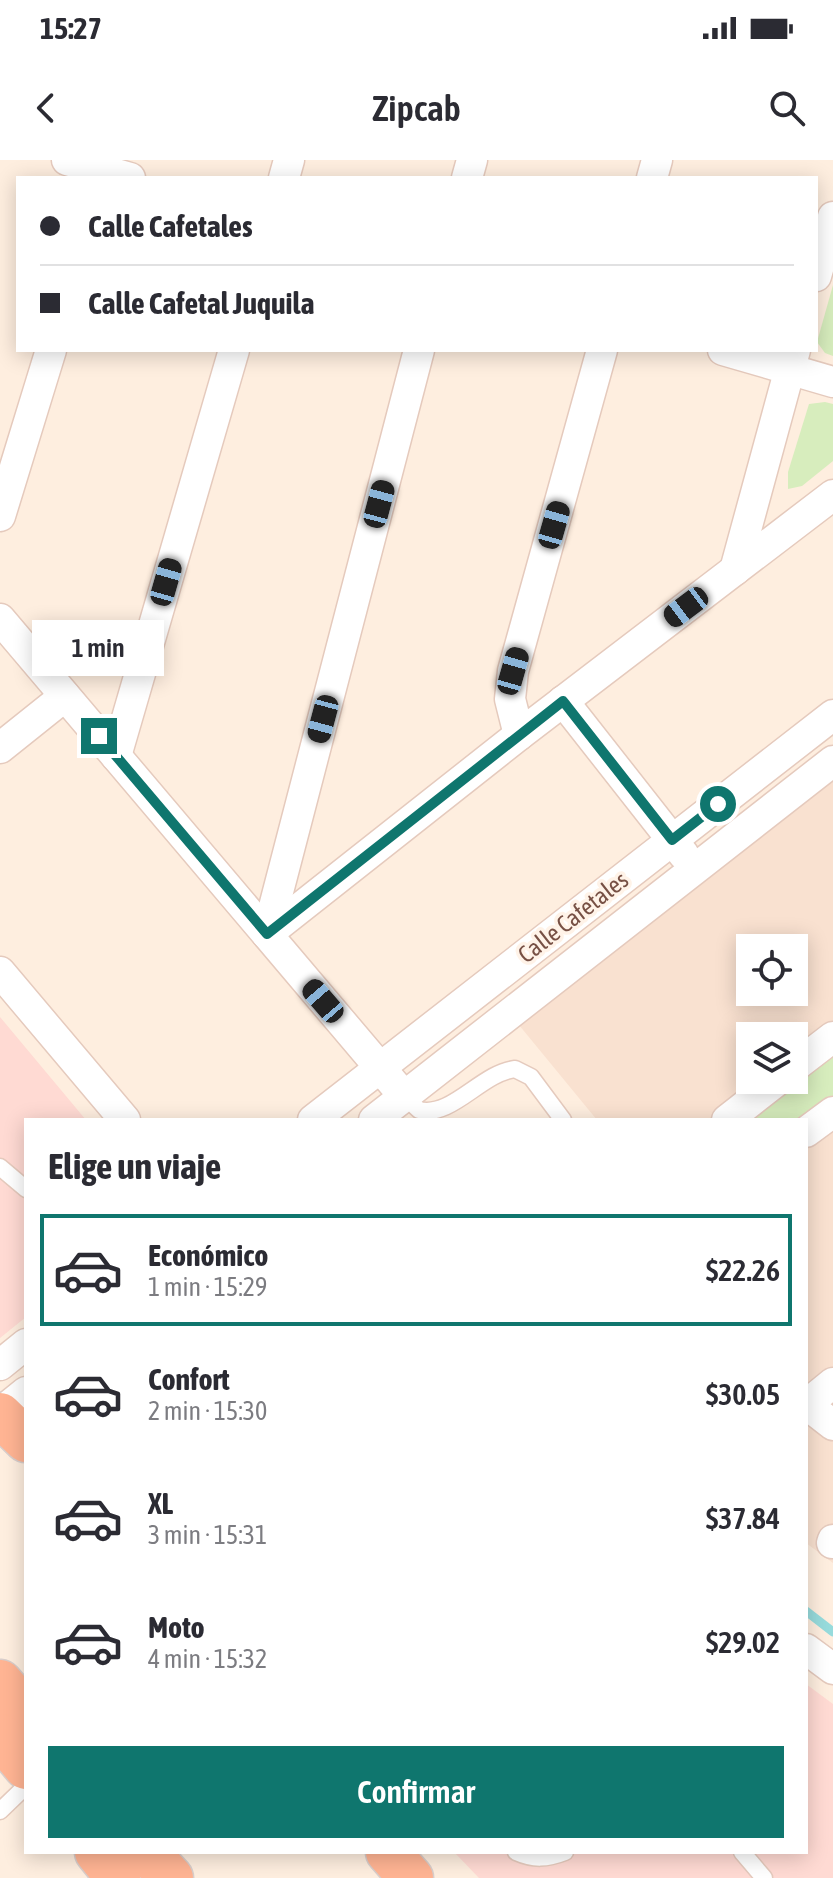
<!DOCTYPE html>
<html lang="es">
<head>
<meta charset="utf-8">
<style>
  body { margin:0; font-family:"Asap Condensed",sans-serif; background:#f7f7f7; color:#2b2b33; height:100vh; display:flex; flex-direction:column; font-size:30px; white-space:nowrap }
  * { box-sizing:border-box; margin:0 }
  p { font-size:26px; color:#7c7c81 }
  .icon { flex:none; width:44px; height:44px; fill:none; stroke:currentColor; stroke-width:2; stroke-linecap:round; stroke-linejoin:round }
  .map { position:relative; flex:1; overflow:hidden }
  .sheet { position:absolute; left:24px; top:958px; width:784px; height:736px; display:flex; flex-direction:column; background:#fff; border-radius:0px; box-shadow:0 4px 20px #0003 }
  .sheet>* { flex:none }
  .guide { position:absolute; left:16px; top:16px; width:802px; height:176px; border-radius:0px; box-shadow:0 4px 20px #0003; display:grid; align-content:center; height:176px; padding:0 24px; background:#fff }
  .tools { position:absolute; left:736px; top:774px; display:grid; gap:16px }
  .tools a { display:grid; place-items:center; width:72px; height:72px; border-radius:0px; background:#fff; box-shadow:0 4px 20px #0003; font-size:40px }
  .end { position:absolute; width:36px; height:36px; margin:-18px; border:10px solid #0f766e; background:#fff; box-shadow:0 0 0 4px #fff }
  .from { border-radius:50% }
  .bubble { position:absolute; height:56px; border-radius:0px; background:#fff; box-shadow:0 4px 20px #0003; font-size:26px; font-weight:600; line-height:56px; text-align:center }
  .car { position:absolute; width:24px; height:48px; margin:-24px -12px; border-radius:10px; box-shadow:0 0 6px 2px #0007; background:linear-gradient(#222 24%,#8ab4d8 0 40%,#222 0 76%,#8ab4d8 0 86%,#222 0) }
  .guide b { display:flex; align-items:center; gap:28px; height:76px; font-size:30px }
  .guide b+b { border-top:2px solid #e1e1e2 }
  .guide i { width:20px; height:20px; background:#2b2b33 }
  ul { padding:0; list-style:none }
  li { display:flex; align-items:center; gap:24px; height:112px; margin:0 16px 12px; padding:0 8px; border:4px solid transparent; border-radius:0px }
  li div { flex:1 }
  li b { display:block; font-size:30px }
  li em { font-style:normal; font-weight:600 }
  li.on { border-color:#0f766e }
  li>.icon { width:72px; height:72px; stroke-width:1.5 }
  h2 { padding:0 24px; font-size:36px; line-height:96px }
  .action { display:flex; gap:16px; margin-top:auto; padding:16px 24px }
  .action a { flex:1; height:92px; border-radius:0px; background:#0f766e; color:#fff; font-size:32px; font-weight:600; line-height:92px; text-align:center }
  .status { display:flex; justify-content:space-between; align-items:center; height:56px; padding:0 40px; background:#fff; direction:ltr }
  .status svg { height:22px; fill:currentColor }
  header { display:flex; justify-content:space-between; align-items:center; height:104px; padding:0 24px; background:#fff; font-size:36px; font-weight:600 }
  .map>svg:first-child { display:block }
</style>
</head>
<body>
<div class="status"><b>15:27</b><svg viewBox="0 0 49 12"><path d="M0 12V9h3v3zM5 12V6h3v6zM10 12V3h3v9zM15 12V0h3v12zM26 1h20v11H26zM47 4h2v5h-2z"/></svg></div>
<header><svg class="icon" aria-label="back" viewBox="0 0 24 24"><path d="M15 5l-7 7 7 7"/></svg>Zipcab<svg class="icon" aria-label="search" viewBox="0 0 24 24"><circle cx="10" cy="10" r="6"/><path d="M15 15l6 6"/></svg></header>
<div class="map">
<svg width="833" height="1718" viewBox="0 0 833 1718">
  <rect width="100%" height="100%" fill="#feeedf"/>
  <path fill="#f9e1d0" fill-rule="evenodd" d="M833 619V1403L806 1383V960H597L519 865ZM750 788H794V832H750ZM750 876H794V920H750Z"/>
  <g fill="#ffdad3">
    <polygon points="0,857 86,960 26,960 26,1157 0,1178"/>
    <polygon points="806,1524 833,1544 833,1718 479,1718 454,1692 806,1692"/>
  </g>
  <g fill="#d7edbd">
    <polygon points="833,125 833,196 825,193 817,182"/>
    <polygon points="825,242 833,244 833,301 802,326 788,329 788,312 809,244"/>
    <polygon points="833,890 833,941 806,960 743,960"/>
  </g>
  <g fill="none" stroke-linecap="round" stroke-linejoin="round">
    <polyline stroke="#97dbdc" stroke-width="9" points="806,1451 833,1472"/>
    <defs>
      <g id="service">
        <path d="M404 936 419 950C452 958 481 913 515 909L531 917 563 960"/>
        <polyline points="0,1007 26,1029"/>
        <polyline points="0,1651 26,1626"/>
        <path d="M516 1692C534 1700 547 1699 565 1692"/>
        <polyline points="742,1692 764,1718"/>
      </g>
      <g id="minor">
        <polyline points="67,0 130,18"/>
        <polyline points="284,18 289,0"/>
        <polyline points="467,18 472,0"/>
        <polyline points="652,18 657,0"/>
        <polyline points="816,116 833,57"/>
        <polyline points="723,190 833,222"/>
        <polyline points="0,356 51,190"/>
        <polyline points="735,410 795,190"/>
        <polyline points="0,459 404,936"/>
        <polyline points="563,541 684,695"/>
        <polyline points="519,575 510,539 513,511 602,190"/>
        <polyline points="0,588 65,536"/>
        <polyline points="116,596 234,190"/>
        <polyline points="267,774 519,575 833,335"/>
        <polyline points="267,774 419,190"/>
        <polyline points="0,812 125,960"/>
        <polyline points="794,907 833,877"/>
        <polyline points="313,960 833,555"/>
        <polyline points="374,960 833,601"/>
        <polyline points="727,960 778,920"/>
        <polyline points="806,972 833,952"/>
        <polyline points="0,1205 26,1184"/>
        <polyline points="806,1244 833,1265"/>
        <polyline points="806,1245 833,1223"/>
        <polyline points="0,1253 26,1232"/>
        <polyline points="832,1383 833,1380"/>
        <polyline points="806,1489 833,1509"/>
      </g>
      <g id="trunk">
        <polyline points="0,1255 26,1280"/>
        <polyline points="0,1522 26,1552"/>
        <polyline points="0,1576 26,1607"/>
        <polyline points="97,1692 118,1718"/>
        <polyline points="147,1692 171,1718"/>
        <polyline points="388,1692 411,1718"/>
      </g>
    </defs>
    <use href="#service" stroke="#e5cabd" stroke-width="19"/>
    <use href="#minor" stroke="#e5cabd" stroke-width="33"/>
    <use href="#trunk" stroke="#d9cecb" stroke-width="47"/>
    <use href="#service" stroke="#fff" stroke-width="16"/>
    <use href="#minor" stroke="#fff" stroke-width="30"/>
    <use href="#trunk" stroke="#ffb493" stroke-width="44"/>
  </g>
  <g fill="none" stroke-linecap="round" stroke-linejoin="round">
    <polyline stroke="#0f766e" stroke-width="10" points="99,576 267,774 563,541 672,680 718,644"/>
  </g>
  <g text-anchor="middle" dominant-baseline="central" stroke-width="7" stroke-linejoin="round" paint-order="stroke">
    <g font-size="24" fill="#775044" stroke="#fff3e8">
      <text transform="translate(573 757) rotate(-38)">Calle Cafetales</text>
    </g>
  </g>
</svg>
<div class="tools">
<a><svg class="icon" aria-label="locate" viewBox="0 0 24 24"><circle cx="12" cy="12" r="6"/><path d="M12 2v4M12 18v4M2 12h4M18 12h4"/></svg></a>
<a><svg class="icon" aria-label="layers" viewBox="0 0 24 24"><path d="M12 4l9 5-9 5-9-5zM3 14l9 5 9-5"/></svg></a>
</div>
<i class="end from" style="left:718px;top:644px"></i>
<i class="end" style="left:99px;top:576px"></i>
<div class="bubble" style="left:32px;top:460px;width:132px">1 min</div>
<i class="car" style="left:379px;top:344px;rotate:15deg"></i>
<i class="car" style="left:554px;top:365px;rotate:16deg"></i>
<i class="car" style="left:166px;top:422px;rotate:16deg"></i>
<i class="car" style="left:686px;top:447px;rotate:233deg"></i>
<i class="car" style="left:513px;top:511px;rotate:16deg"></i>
<i class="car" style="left:323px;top:559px;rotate:195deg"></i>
<i class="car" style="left:323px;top:841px;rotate:319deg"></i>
<div class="guide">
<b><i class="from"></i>Calle Cafetales</b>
<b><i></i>Calle Cafetal Juquila</b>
</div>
<section class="sheet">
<h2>Elige un viaje</h2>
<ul>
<li class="on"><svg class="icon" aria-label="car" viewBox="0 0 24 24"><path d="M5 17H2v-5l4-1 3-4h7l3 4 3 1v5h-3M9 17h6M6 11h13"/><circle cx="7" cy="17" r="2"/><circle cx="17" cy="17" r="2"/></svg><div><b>Económico</b><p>1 min · 15:29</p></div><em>$22.26</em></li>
<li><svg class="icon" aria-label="car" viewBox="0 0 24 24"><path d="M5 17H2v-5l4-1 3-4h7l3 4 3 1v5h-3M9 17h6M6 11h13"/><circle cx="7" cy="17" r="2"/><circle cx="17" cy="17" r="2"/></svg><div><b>Confort</b><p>2 min · 15:30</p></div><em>$30.05</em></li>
<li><svg class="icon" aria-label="car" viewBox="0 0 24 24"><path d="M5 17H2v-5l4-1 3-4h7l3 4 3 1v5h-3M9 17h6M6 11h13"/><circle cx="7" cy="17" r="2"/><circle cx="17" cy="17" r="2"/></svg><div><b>XL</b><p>3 min · 15:31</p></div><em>$37.84</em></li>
<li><svg class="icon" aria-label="car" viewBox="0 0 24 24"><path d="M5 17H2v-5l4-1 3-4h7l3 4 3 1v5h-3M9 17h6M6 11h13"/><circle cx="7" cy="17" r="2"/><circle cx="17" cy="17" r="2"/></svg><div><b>Moto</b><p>4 min · 15:32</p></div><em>$29.02</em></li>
</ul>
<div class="action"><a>Confirmar</a></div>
</section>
</div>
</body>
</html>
